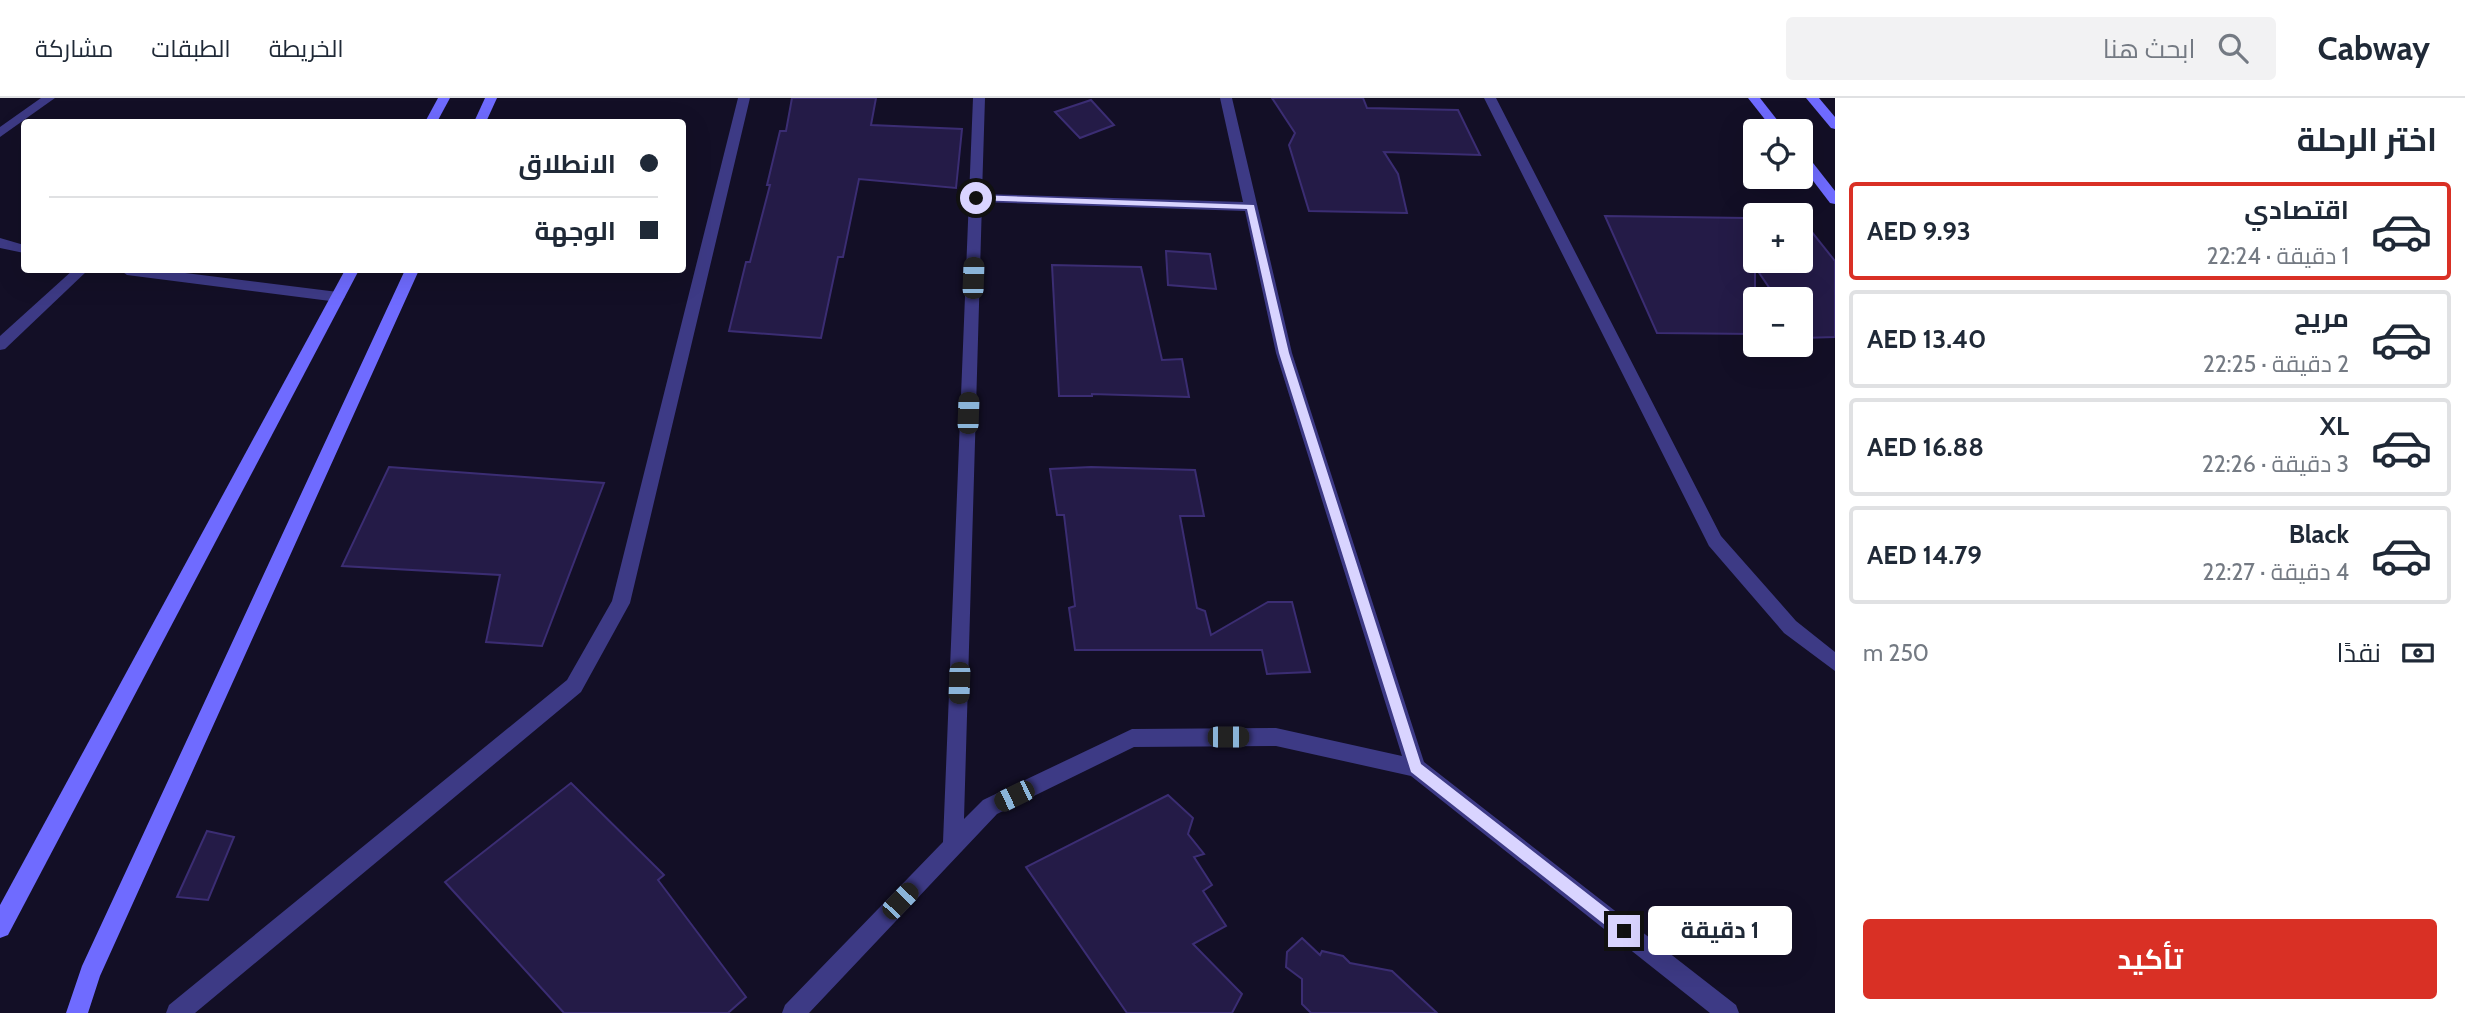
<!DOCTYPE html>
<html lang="ar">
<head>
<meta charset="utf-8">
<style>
  body { margin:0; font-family:Cabin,Cairo,sans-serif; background:#f2f2f3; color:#1f2937; direction:rtl; height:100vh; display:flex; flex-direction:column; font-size:26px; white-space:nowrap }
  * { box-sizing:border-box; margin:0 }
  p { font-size:23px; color:#747a83 }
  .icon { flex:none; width:38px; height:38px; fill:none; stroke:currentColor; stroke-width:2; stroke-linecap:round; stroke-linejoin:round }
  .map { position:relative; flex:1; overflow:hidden; direction:ltr }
  .drawer { display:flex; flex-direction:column; background:#fff; width:630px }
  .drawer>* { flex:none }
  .banner { position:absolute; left:21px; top:21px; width:665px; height:154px; border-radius:7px; box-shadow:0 7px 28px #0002; direction:rtl; display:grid; align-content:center; height:154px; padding:0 28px; background:#fff }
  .tools { position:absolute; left:1743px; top:21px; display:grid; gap:14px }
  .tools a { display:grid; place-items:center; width:70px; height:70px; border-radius:7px; background:#fff; box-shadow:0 7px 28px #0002; font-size:35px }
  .end { position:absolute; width:32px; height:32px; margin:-16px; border:9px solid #d9d4ff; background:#111; box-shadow:0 0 0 4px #111 }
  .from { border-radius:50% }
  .bubble { position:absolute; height:49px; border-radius:7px; background:#fff; box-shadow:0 7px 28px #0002; font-size:23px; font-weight:700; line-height:49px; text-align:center; direction:rtl }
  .car { position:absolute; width:21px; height:42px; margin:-21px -10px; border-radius:9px; box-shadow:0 0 5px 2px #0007; background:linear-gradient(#222 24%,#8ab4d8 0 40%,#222 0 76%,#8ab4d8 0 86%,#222 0) }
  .banner b { display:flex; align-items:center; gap:24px; height:66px; font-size:26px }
  .banner b+b { border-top:2px solid #e0e1e3 }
  .banner i { width:18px; height:18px; background:#1f2937 }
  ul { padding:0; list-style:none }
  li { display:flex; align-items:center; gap:21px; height:98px; margin:0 14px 10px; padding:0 14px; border:4px solid #e0e1e3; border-radius:7px }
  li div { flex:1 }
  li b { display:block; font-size:26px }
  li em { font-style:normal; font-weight:700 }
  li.active { border-color:#d93025 }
  li>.icon { width:63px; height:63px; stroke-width:1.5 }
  h2 { padding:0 28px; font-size:32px; line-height:84px }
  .pay { display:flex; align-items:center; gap:18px; height:77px; padding:0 28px; font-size:26px }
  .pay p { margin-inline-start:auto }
  .primary-button { display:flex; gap:14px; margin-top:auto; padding:14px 28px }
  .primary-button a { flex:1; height:80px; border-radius:7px; background:#d93025; color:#fff; font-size:28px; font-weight:700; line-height:80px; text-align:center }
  header { display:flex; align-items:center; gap:42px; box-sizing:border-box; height:98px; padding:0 35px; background:#fff; border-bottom:2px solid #e0e1e3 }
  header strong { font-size:33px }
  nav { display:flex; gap:38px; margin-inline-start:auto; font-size:24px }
  .search { width:490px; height:63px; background:#f2f2f3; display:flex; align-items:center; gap:18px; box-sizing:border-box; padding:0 24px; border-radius:7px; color:#747a83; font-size:26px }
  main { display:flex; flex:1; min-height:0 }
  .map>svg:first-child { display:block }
</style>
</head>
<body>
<header>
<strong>Cabway</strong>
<div class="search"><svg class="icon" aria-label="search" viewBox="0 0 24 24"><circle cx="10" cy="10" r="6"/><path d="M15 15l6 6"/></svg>ابحث هنا</div>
<nav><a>الخريطة</a><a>الطبقات</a><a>مشاركة</a></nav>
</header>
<main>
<section class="drawer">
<h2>اختر الرحلة</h2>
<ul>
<li class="active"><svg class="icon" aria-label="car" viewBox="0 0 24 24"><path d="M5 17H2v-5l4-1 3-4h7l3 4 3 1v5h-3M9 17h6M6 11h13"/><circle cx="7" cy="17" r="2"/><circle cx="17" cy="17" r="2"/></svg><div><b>اقتصادي</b><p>1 دقيقة · 22:24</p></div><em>AED 9.93</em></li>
<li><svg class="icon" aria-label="car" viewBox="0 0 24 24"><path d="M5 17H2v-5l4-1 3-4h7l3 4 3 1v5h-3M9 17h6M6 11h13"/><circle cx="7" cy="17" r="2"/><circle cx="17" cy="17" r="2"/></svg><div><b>مريح</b><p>2 دقيقة · 22:25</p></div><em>AED 13.40</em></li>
<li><svg class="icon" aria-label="car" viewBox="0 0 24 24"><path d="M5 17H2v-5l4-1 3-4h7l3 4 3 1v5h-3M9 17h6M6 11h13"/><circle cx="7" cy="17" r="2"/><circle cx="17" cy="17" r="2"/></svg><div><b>XL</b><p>3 دقيقة · 22:26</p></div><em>AED 16.88</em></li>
<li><svg class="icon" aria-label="car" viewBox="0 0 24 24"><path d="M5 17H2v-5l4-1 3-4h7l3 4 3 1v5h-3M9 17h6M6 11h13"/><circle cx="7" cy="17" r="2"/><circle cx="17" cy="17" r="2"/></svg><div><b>Black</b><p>4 دقيقة · 22:27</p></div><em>AED 14.79</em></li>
</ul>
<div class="pay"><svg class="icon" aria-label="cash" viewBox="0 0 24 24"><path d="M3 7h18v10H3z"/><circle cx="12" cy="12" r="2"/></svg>نقدًا<p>250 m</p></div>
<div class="primary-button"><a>تأكيد</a></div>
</section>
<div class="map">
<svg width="1835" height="915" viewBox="0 0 1835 915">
  <rect width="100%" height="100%" fill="#130f26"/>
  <g fill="#241b47" stroke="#3b2d73" stroke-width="2">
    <polygon points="792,0 876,0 871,27 962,31 956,90 859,81 843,159 838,159 821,240 729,233 746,164 750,164 770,87 767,87 780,33 786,33"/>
    <polygon points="1272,0 1363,0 1367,10 1458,12 1480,57 1384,54 1398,76 1407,115 1309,113 1289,47 1295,35"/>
    <polygon points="1091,2 1114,27 1080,40 1055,14"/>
    <polygon points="1605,118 1746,120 1747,123 1755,124 1755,163 1801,163 1801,127 1807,128 1835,163 1835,239 1802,240 1801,201 1777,201 1755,169 1755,236 1657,235"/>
    <polygon points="1166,153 1210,156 1216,191 1168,187"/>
    <polygon points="1052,167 1141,169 1162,262 1182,261 1189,299 1092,296 1092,298 1059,298"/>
    <polygon points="389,369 604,385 542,548 486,544 500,477 342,468"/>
    <polygon points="1091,369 1195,372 1204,418 1180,418 1197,510 1205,513 1211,537 1268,504 1292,504 1310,574 1267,576 1262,552 1075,552 1069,510 1075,508 1064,417 1057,417 1050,371"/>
    <polygon points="571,685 664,777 658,782 746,899 728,915 564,915 445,784"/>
    <polygon points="1168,697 1193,720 1188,736 1204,756 1194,759 1212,787 1203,793 1226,828 1193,846 1242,896 1232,915 1127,915 1026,769"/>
    <polygon points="207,733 234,739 208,802 177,799"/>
    <polygon points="1302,840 1320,857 1322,853 1343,858 1350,865 1392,873 1437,915 1311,915 1302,906 1302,881 1286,869 1287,854"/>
  </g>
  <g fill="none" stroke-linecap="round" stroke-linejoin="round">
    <g fill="#3d3a85" fill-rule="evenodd">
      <polygon points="41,0 55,0 0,39 0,29"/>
      <polygon points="738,0 750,0 630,505 581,594 195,915 166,915 169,907 567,582 612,503"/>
      <path d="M973 0H985L982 96 1243 104 1220 0H1232L1292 255 1424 664 1736 907 1739 915H1710L1411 678 1276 648 1134 649 997 716 809 915H782L785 907 943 744ZM982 104 1245 113 1276 255 1402 658 1276 630 1132 631 983 702 964 721Z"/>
      <polygon points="1484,0 1496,0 1721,438 1796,523 1835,554 1835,573 1784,535 1709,448"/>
      <polygon points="0,140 24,147 24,155 0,150"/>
      <polygon points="73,172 88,172 5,251 0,252 0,238"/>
      <polygon points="120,172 161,172 338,194 345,199 338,204 127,177"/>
    </g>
    <g fill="#6f6bff" fill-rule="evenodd">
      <polygon points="438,0 450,0 437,24 425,24"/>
      <polygon points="485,0 497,0 486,24 474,24"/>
      <polygon points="1748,0 1760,0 1786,33 1774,33"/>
      <polygon points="1806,0 1819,0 1835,19 1835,31 1831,30"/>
      <polygon points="1801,55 1806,56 1835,93 1835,106 1830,105 1801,67"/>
      <polygon points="345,172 359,172 8,837 0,840 0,807"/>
      <polygon points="405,172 419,172 100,878 88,915 66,915 82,868"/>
    </g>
  </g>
  <polygon fill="#d9d4ff" points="976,97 1254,107 1289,255 1421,666 1629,828 1629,838 1619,838 1411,674 1279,255 1247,111 973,102 971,100"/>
</svg>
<div class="tools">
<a><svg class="icon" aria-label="locate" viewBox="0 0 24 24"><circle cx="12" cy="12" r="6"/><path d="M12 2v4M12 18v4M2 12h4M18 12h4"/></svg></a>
<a>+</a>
<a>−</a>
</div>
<i class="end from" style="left:976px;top:100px"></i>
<i class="end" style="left:1624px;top:833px"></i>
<div class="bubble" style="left:1648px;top:808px;width:144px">1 دقيقة</div>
<i class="car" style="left:973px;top:180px;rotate:2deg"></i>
<i class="car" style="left:968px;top:315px;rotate:2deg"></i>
<i class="car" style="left:959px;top:585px;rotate:182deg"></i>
<i class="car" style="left:1228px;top:639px;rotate:90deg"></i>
<i class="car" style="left:1014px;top:698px;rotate:244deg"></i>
<i class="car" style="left:900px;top:803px;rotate:44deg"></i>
<div class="banner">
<b><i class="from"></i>الانطلاق</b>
<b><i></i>الوجهة</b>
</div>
</div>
</main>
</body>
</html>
